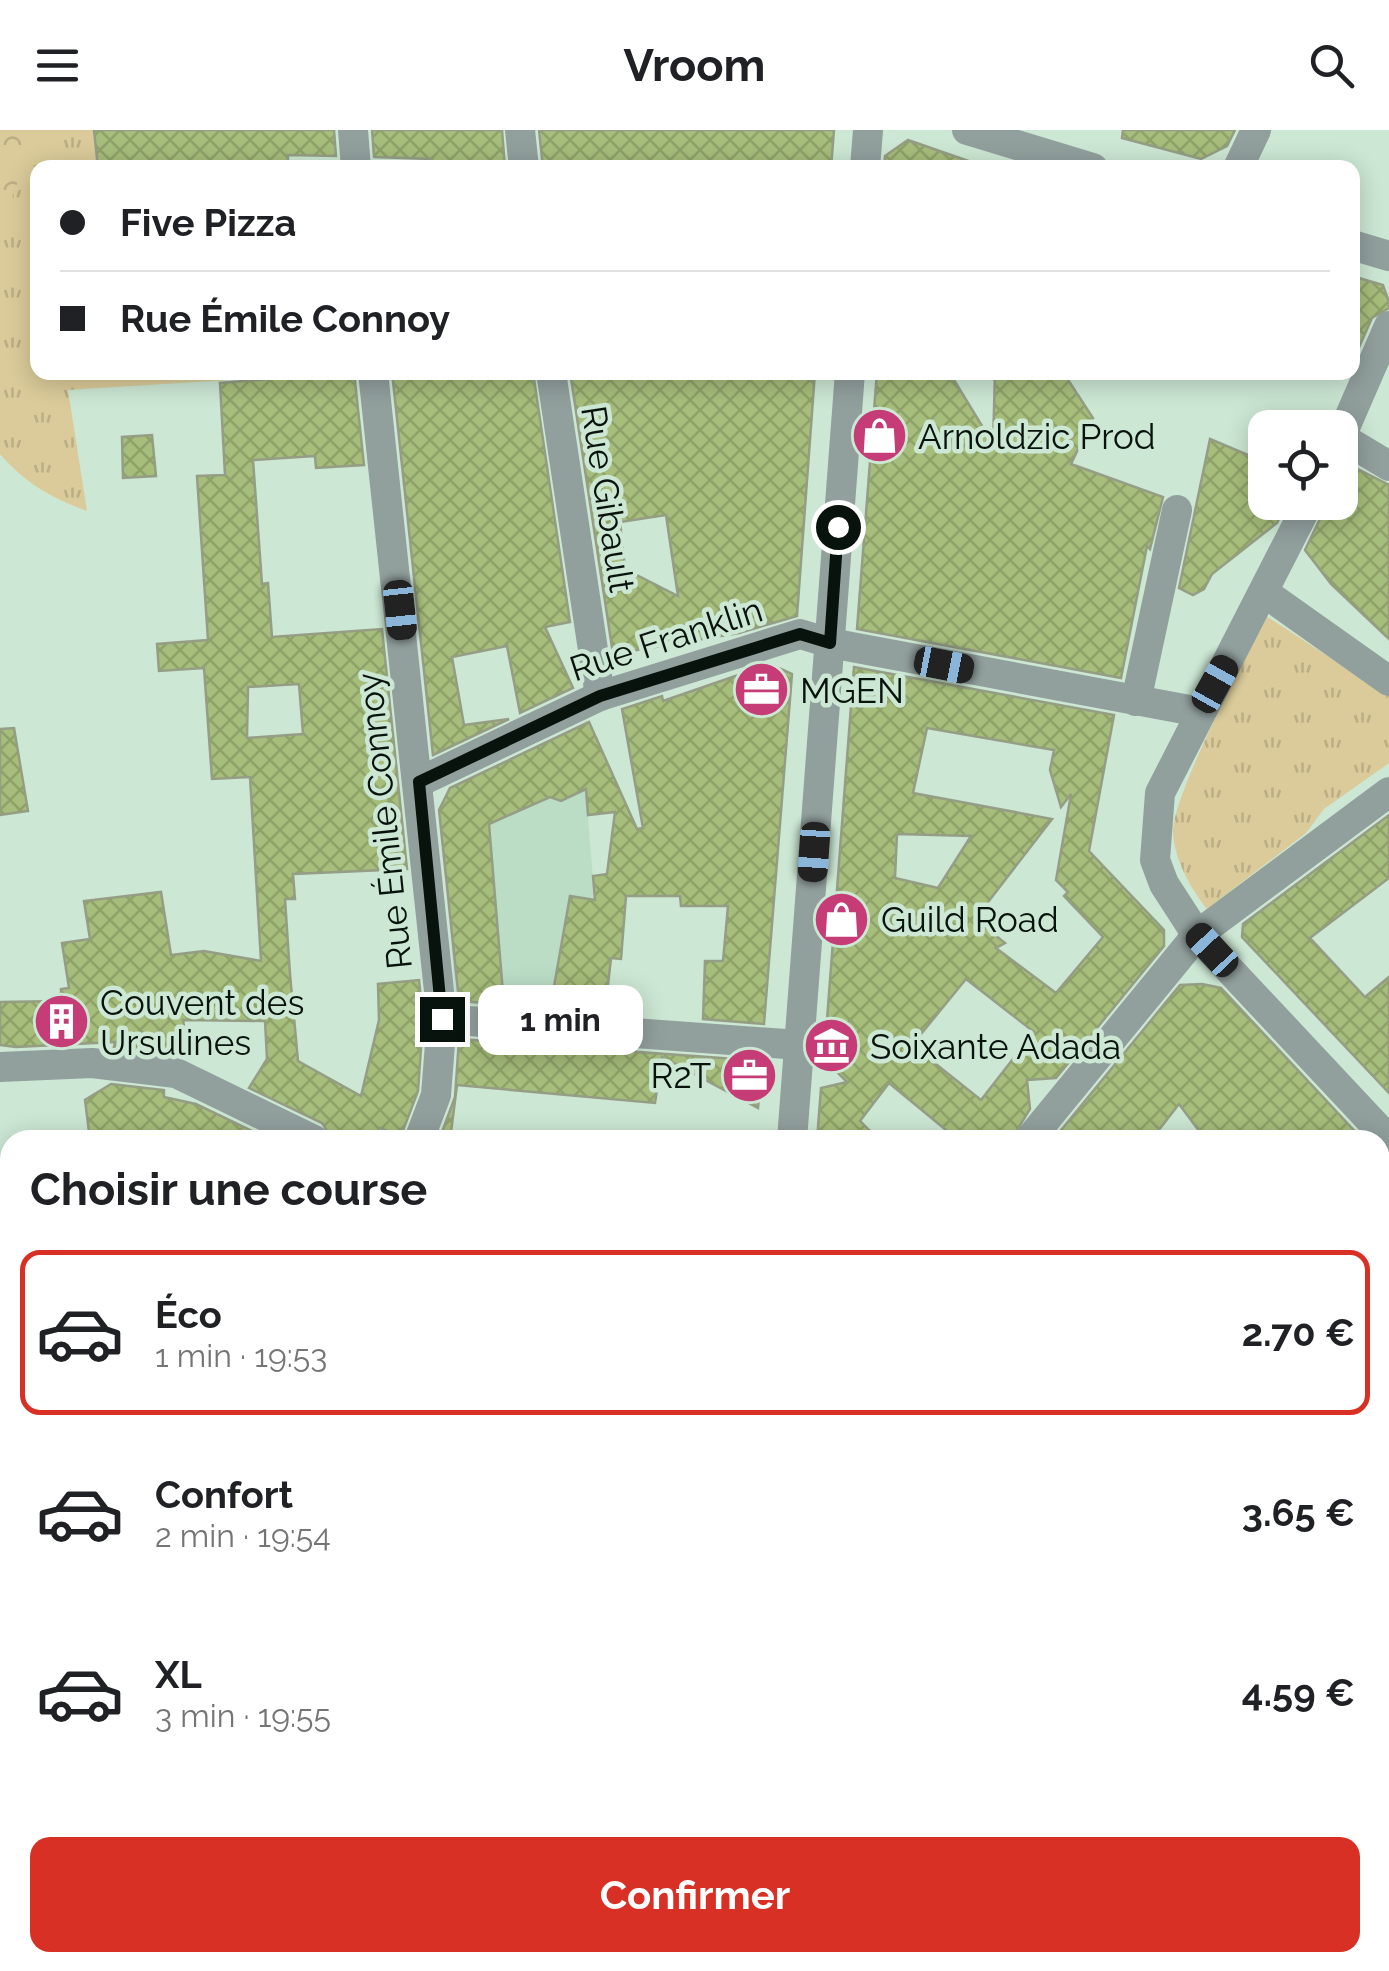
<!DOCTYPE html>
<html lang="fr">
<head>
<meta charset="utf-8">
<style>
  body { margin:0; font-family:Raleway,sans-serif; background:#f2f2f2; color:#202124; height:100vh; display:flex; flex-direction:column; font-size:38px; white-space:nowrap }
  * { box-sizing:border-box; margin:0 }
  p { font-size:32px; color:#757577 }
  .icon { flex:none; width:55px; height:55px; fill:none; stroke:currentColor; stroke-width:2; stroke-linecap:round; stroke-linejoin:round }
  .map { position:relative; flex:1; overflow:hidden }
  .sheet { position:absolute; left:0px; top:1000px; width:1390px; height:842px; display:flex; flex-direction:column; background:#fff; border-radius:30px 30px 0 0; box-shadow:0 5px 25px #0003 }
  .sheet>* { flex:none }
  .hud { position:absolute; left:30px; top:30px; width:1330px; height:220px; border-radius:20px; box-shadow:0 5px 25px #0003; display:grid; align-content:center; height:220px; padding:0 30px; background:#fff }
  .controls { position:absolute; left:1248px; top:280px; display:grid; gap:20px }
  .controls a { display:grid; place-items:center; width:110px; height:110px; border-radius:20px; background:#fff; box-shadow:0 5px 25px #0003; font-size:50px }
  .end { position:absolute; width:45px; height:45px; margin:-22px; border:12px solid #09130d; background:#fff; box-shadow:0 0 0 5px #fff }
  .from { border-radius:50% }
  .bubble { position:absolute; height:70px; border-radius:20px; background:#fff; box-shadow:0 5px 25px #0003; font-size:32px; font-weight:700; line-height:70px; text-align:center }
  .car { position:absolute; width:30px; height:60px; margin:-30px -15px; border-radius:12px; box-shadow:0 0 8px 2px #0007; background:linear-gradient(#222 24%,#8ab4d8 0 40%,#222 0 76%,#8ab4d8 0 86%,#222 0) }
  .hud b { display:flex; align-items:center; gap:35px; height:95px; font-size:38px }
  .hud b+b { border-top:2px solid #e0e0e0 }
  .hud i { width:25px; height:25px; background:#202124 }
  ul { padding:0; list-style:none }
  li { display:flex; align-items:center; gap:30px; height:165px; margin:0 20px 15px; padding:0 10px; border:5px solid transparent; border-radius:20px }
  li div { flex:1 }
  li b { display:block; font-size:38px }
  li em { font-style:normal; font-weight:700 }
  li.current { border-color:#d93025 }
  li>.icon { width:90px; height:90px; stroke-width:1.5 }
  h2 { padding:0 30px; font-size:45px; line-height:120px }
  .action { display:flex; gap:20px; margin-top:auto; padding:20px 30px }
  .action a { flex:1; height:115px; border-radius:20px; background:#d93025; color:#fff; font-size:40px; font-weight:700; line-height:115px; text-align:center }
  header { display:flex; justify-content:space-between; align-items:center; height:130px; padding:0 30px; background:#fff; font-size:45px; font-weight:700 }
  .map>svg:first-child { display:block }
</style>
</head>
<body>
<header><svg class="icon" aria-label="menu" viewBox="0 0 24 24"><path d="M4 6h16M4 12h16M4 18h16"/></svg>Vroom<svg class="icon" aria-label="search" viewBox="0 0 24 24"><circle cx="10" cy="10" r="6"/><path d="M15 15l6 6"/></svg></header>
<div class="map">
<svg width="1389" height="1841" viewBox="0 0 1389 1841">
  <defs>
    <pattern id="grass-tufts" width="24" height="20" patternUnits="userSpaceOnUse" patternTransform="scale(2.5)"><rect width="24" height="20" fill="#dbcb9a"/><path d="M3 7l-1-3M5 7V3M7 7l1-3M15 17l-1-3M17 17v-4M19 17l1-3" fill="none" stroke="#bbad84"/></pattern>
    <pattern id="forest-crowns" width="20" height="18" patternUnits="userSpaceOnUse" patternTransform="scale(2.5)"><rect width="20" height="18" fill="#dbcb9a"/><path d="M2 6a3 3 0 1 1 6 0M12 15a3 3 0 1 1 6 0" fill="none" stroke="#bbad84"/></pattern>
    <pattern id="garden-dots" width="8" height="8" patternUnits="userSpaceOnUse" patternTransform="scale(2.5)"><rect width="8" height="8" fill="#dbcb9a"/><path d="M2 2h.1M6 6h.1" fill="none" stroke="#bbad84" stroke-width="1.8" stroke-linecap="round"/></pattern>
    <pattern id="building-cross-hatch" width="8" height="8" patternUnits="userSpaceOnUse" patternTransform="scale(2.5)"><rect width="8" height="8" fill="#a6bd7b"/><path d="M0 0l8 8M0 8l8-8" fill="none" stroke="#8ea269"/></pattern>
  </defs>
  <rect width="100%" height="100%" fill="#cce7d4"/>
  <g fill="#bbddc6">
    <polygon points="585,650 594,762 600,762 584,882 456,874 440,677 447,664"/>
    <polygon points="10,1305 10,1832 303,1832 307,1841 9,1841 0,1822 0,1307"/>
  </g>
  <g fill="url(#grass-tufts)">
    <path d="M0 0H197L201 37 38 38V242L340 243 68 260 87 381C51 368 25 353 0 324Z"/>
    <path d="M1266 486 1389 566V633L1324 679 1306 703 1207 779C1191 759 1174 729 1173 702 1173 663 1246 529 1266 486Z"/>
  </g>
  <polygon fill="url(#forest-crowns)" points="0,0 36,0 0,102"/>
  <polygon fill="url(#garden-dots)" points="1380,1292 1389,1299 1389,1347 1383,1361 1389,1365 1389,1436 1380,1429"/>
  <g fill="url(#building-cross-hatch)" stroke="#959e85" stroke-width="2.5" fill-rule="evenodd">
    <polygon points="94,0 334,0 336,26 288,25 288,38 98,38"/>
    <polygon points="372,0 502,0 505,38 432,38 432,29 374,27"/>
    <polygon points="539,0 834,0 831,38 543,38"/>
    <polygon points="1123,0 1235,0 1227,16 1201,29 1122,8"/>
    <polygon points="908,10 974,33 974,38 884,38 885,26"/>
    <polygon points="1352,146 1383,155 1389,172 1389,178 1372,188 1352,233"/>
    <path d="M354 242 364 335 316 338 315 326 253 330 262 454 268 453 272 507 382 499 407 739 293 744 295 769H285L290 844 298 931 361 966 379 890 378 854 419 850 423 889 418 961 401 1006 380 998 373 1010H333L322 993 249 958 267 929 265 891 183 890 187 916 173 911 171 921 160 922 114 917 115 912 16 917 0 915V872L61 871V859L69 858 62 813 90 809 84 771 161 762 171 825 204 821 261 831 250 647 212 649 204 538 159 541 157 514 208 510 197 346 225 345 220 253ZM299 554 303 604 247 608 248 557Z"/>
    <polygon points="392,242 533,242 570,492 545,497 573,558 520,583 507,516 452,527 464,595 509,589 433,625"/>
    <path d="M570 242H815L797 486 739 503 613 524ZM666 385 678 466 625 439 620 392Z"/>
    <polygon points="877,242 951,245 993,314 995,243 1063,242 1093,288 1071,334 1163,367 1150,419 1147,416 1121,548 857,499"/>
    <polygon points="152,305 156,346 123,348 122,307"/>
    <polygon points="1210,309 1265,332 1265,372 1288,372 1277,393 1212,444 1204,459 1193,465 1179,458"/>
    <polygon points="1340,330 1389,355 1389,509 1331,454 1305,420 1328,372 1340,372"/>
    <path d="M770 534 792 544 764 894 703 889 705 831H723L728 776H681L680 766H626L621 829 611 828 605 882 459 871 439 680 450 658 589 592 637 699 643 698 622 579 662 566 663 571ZM586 659 588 685 615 682 607 744 593 746 595 770 570 766 553 862 521 867 503 863 489 694 550 667 561 671Z"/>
    <path d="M854 537 1114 585 1089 721 1164 800V816L1056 948 1027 950 1030 979 1011 1010H937L946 1000 889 953 860 991 879 1010H817L821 958 847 952 824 929ZM927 598 1054 620 1050 640 1061 677 1071 664 1056 750 1068 762 1064 766 1103 807 1056 863 996 818 1005 813 975 789 1052 689 913 663ZM897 704 971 706 938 758 895 748ZM966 849 1034 902 981 970 912 915Z"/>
    <polygon points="14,598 28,681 0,685 0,599"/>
    <polygon points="1389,685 1389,748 1310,808 1365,867 1389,847 1389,963 1242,807 1243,794"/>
    <polygon points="1202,854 1221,858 1363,1010 1259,1010 1253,1004 1216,1009 1202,1005 1179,974 1151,1010 1053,1010 1180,855"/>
    <polygon points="459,909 762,931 758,978 662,927 655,973 457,955 450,1010 439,1010 455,967"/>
    <polygon points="111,954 164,960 164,967 196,974 271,1010 90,1010 85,970"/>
  </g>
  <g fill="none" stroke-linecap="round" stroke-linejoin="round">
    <g stroke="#919f9d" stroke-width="30">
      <polyline points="353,0 356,38"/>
      <polyline points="520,0 524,38"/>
      <polyline points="967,0 1093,38"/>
      <polyline points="865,38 868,0"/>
      <polyline points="1238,38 1256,0"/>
      <polyline points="1352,115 1389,126"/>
      <polyline points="373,242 442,889 436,965 419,1010"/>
      <polyline points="551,242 600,566"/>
      <polyline points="1341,307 1389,336"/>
      <polyline points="1340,309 1389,196"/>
      <polyline points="1309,372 1160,663 1155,730 1164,754 1197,805 1389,1010"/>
      <polyline points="1265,463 1389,551"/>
      <polyline points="1136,571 1177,380"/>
      <polyline points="419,652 600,566 800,504 830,513 1200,582"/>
      <polyline points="442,889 799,915"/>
      <polyline points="0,937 92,933 176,943 314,1010"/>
      <polyline points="792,1010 850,242"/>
      <polyline points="1029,1010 1197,805 1389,662"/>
      <polyline points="1380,1696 1389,1664"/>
      <polyline points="1380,1755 1389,1756"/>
      <polyline points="677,1832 679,1841"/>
      <polyline points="1048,1841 1077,1832"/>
      <polyline points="1342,1841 1344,1832"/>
    </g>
  </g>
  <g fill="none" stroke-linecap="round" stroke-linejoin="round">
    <polyline stroke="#09130d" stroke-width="12" points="442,889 419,652 600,566 800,504 830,513 838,397"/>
  </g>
  <defs>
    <symbol id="shop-disc" viewBox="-11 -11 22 22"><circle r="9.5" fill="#c53c76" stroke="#cce7d4"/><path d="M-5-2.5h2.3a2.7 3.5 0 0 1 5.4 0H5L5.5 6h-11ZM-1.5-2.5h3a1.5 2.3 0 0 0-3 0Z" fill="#fff"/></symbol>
    <symbol id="office-disc" viewBox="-11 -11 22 22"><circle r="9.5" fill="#c53c76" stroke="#cce7d4"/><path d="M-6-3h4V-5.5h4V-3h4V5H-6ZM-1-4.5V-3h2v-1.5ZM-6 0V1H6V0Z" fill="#fff"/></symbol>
    <symbol id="building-disc" viewBox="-11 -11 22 22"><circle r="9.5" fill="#c53c76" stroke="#cce7d4"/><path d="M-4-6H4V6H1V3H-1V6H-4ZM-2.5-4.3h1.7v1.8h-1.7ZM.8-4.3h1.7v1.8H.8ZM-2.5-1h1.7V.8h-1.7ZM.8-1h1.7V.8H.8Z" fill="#fff"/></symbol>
    <symbol id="museum-disc" viewBox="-11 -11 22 22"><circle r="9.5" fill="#c53c76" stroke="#cce7d4"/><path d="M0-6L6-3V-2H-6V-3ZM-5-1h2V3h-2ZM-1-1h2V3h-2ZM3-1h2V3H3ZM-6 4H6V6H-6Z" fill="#fff"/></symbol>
  </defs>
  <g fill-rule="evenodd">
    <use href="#shop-disc" x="848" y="274" width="63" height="63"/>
    <use href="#office-disc" x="730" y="528" width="63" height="63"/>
    <use href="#shop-disc" x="810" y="758" width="63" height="63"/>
    <use href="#building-disc" x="30" y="860" width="63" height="63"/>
    <use href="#museum-disc" x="800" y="884" width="63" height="63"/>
    <use href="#office-disc" x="718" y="914" width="63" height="63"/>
  </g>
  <g text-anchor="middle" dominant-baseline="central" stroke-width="9" stroke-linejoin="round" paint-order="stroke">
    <g font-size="35" fill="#09130d" stroke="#cce7d4" text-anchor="start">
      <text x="918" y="306">Arnoldzic Prod</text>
      <text x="800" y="560">MGEN</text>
      <text x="881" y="789">Guild Road</text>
      <text x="100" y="872">Couvent des<tspan x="100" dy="40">Ursulines</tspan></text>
      <text x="870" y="916">Soixante Adada</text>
      <text x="711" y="945" text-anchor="end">R2T</text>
    </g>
    <g font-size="35" fill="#09130d" stroke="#cce7d4">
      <text transform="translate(608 369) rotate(81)">Rue Gibault</text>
      <text transform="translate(666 509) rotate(-18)">Rue Franklin</text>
      <text transform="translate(384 691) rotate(-96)">Rue Émile Connoy</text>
    </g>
  </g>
</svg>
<div class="controls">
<a><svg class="icon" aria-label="locate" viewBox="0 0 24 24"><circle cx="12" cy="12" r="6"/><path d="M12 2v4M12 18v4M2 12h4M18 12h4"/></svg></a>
</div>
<i class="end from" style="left:838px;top:397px"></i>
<i class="end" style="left:442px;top:889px"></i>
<div class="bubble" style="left:478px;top:855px;width:165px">1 min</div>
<i class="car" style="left:400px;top:480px;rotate:174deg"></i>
<i class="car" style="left:944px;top:535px;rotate:101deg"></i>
<i class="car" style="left:1215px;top:554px;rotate:29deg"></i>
<i class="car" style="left:814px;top:722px;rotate:184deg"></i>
<i class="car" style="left:1212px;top:820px;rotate:317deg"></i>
<div class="hud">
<b><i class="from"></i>Five Pizza</b>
<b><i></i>Rue Émile Connoy</b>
</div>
<section class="sheet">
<h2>Choisir une course</h2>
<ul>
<li class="current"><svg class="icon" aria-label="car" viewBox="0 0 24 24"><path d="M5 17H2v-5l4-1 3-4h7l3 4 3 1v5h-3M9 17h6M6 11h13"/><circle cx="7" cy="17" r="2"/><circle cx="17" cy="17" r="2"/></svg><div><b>Éco</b><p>1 min · 19:53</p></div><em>2.70 €</em></li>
<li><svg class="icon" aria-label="car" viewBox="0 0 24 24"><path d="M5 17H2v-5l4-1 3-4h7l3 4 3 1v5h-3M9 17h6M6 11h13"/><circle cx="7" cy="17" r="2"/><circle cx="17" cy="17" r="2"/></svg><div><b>Confort</b><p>2 min · 19:54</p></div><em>3.65 €</em></li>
<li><svg class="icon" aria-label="car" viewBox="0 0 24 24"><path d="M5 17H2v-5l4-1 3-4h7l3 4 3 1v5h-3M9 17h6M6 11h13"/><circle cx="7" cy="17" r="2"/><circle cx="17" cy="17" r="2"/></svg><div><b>XL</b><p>3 min · 19:55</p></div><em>4.59 €</em></li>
</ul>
<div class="action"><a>Confirmer</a></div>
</section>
</div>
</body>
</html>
